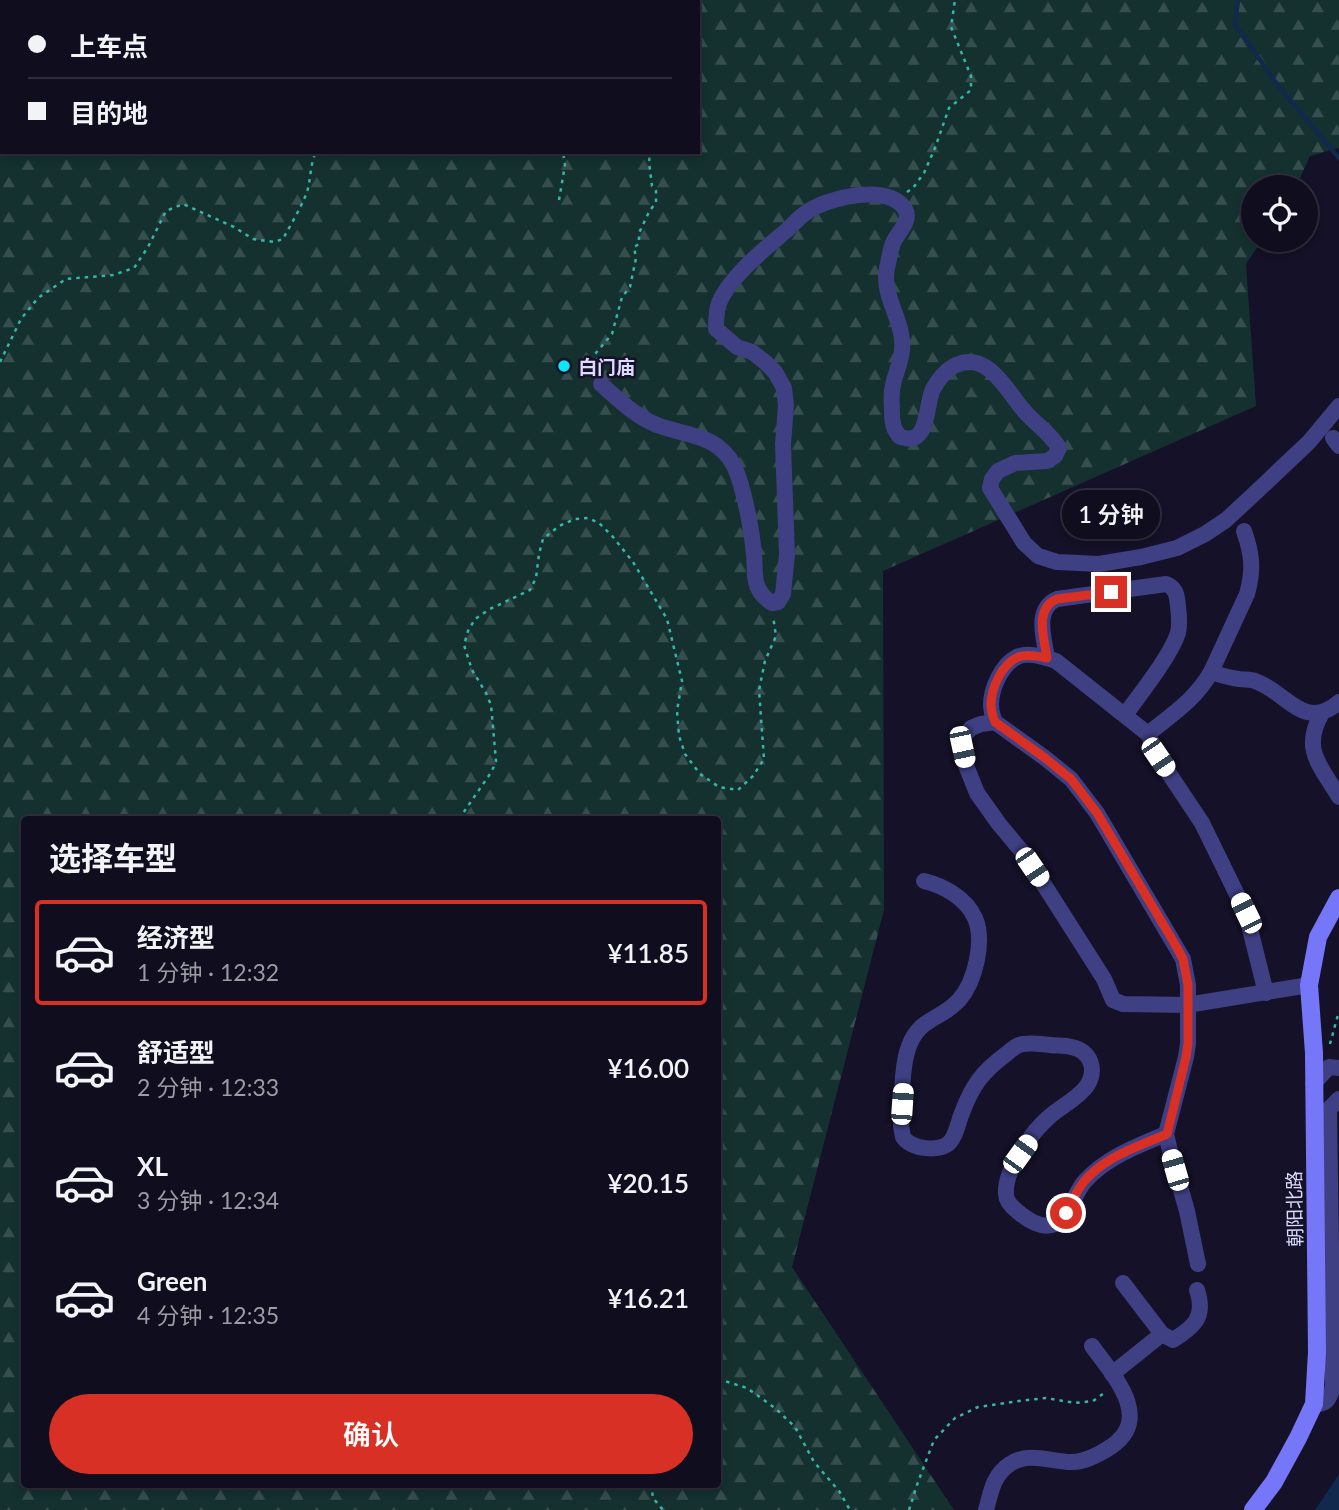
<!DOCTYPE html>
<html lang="zh">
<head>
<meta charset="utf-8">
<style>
  body { margin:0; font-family:Lato,"Noto Sans SC",sans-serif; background:#1d1b2b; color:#f1f3f6; height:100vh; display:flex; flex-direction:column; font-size:26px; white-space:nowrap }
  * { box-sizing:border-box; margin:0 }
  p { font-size:23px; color:#9b9ca4 }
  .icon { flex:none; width:38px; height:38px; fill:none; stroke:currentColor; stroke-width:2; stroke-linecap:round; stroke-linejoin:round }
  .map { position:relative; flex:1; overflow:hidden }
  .side { position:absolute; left:21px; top:816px; width:700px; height:672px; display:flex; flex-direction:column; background:#0f0d1e; border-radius:7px; box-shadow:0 4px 10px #0003,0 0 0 2px #2f2d3c }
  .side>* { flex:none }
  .top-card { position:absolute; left:0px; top:0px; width:700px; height:154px; box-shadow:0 4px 10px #0003,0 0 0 2px #2f2d3c; display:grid; align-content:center; height:154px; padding:0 28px; background:#0f0d1e }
  .buttons { position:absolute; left:1241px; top:175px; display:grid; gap:14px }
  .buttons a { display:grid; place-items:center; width:77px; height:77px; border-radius:50%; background:#0f0d1e; box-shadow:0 4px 10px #0003,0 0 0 2px #2f2d3c; font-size:35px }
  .end { position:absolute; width:32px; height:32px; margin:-16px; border:9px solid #d93025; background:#fff; box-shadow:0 0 0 4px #fff }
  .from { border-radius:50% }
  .bubble { position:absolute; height:49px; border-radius:24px; background:#0f0d1e; box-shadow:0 4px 10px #0003,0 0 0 2px #2f2d3c; font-size:23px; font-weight:600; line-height:49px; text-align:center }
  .car { position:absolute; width:21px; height:42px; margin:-21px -10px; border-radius:9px; box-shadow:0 0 5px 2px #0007; background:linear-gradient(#fff 24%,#345 0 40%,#fff 0 76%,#345 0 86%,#fff 0) }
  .top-card b { display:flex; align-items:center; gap:24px; height:66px; font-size:26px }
  .top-card b+b { border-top:2px solid #2f2d3c }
  .top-card i { width:18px; height:18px; background:#f1f3f6 }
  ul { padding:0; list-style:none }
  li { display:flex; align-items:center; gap:21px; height:105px; margin:0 14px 10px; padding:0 14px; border:4px solid transparent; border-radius:7px }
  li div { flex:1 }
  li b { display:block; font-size:26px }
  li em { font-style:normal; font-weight:600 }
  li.selected { border-color:#d93025 }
  li>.icon { width:63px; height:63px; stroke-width:1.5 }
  h2 { padding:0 28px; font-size:32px; line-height:84px }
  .action { display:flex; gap:14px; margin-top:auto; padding:14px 28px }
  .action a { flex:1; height:80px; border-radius:42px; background:#d93025; color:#fff; font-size:28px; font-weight:600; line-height:80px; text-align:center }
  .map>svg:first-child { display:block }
</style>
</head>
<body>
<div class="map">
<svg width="1339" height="1510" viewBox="0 0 1339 1510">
  <defs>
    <pattern id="forest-firs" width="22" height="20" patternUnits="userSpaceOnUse" patternTransform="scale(1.75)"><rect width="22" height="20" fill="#14312f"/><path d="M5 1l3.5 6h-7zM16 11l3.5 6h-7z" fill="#364e4e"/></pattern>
  </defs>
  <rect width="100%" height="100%" fill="#141128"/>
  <path fill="url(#forest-firs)" fill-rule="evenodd" d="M0 0H1339V148L1310 156 1296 187H1253V240H1262L1246 264 1256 406 883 571 884 910 792 1267 954 1510H0ZM2 2H698V152H2ZM24 819H718V1484H24Z"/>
  <polygon fill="#11294c" points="1339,1474 1339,1510 1315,1510"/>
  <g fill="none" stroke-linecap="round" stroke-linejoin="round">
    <polyline stroke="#11294c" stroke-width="4.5" points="1238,0 1235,24 1279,87 1339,158"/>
    <g stroke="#36b5a9" stroke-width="2.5" stroke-dasharray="3.5 5" stroke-linecap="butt">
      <polyline points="569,2 571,0"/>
      <polyline points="629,2 629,0"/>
      <polyline points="907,192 913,188 924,173 935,148 949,108 971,90 971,76 951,27 955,0"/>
      <polyline points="559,200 565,165 563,152"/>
      <path d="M0 362 21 319 38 298 66 279 113 275 134 268 148 247 166 211 183 204 234 227 253 239 274 242 283 239C291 224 301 208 307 192 311 179 310 164 316 152"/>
      <polyline points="599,370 595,354 612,334 622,297 630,287 636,258 634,247 639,244 639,233 649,212 656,202 656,191 652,186 649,162 650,152"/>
      <polyline points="459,819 492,771 496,761 491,705 486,693 472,670 464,645 468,631 475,619 490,609 530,590 536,578 539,554 543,539 559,526 575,519 588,518 599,523 613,537 633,562 667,619 682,681 677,711 679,736 685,754 700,774 719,787 738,790 753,776 764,759 759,690 765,661 776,636 773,616"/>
      <polyline points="1330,1044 1339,1011"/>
      <polyline points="718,1379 747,1388 775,1408 795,1427 814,1462 839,1491 850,1510"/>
      <polyline points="651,1484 653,1498 663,1510"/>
      <polyline points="909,1510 918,1482 934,1440 955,1418 978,1407 1019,1401 1046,1398 1075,1403 1093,1401 1104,1393 1105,1390"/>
    </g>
    <g stroke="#3f3f84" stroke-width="16">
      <path d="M601 384C619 400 635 416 657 425 686 436 718 434 734 466 744 487 752 531 754 555 755 564 754 573 756 582 758 591 764 598 772 603L778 602 783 594 787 555 783 444 786 405 784 388 775 372 765 362 752 352 737 347 716 329C716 320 716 311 719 303 730 276 766 248 787 230 794 224 800 216 807 212 829 197 888 183 905 209 912 221 897 233 893 243 890 251 889 260 887 268 881 297 905 321 902 350 901 364 893 378 892 391 891 398 892 406 892 413 892 419 893 428 897 433 899 437 900 437 905 438 929 444 926 402 933 389 938 380 945 371 954 366 988 348 1008 394 1026 413 1037 425 1051 434 1059 448L1055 456 1047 461 1015 463 998 471 992 479 990 488 1024 543 1038 556 1057 562 1099 564 1141 557 1177 548 1205 534 1226 520 1254 494 1309 442 1339 406"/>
      <polyline points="1333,438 1339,446"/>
      <path d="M1047 658C1044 638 1034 609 1057 599L1166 584C1176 588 1177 595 1178 606 1179 614 1180 624 1178 633 1170 657 1140 694 1125 715"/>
      <path d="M1211 672C1220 675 1229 678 1239 679 1244 680 1250 679 1255 681 1287 692 1304 732 1339 702"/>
      <path d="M1322 713C1301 749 1320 765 1339 797"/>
      <polyline points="995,722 981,724 971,728 964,736 962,747 965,763 977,793 999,824 1024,854 1041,880 1104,979 1113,1000 1123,1004 1187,1005 1309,985"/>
      <path d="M1148 734C1171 715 1196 699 1211 672L1247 594C1254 569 1252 554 1244 531"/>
      <path d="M924 881C944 886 966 898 975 918 985 941 975 982 959 1000 941 1020 920 1017 909 1046 901 1066 902 1104 901 1126 902 1130 902 1133 903 1137 910 1149 941 1153 950 1142 957 1134 958 1122 962 1113 972 1086 982 1072 1005 1055 1009 1052 1014 1047 1019 1045 1028 1042 1040 1044 1050 1045 1057 1046 1065 1045 1071 1047 1091 1050 1098 1071 1086 1087 1076 1100 1061 1106 1049 1117 1032 1132 1004 1170 1006 1194 1006 1201 1012 1207 1017 1211 1026 1219 1042 1230 1055 1224 1070 1216 1074 1193 1085 1181 1107 1157 1137 1146 1166 1134"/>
      <polyline points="1313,1084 1329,1067 1339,1068"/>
      <path d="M1198 1264 1187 1211 1171 1155 1166 1134 1186 1057 1188 1044V985L1183 959 1097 813 1071 779 1045 758 995 722C993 717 991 711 991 705 991 689 1001 665 1017 657 1027 652 1045 657 1056 661L1148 734 1158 757 1202 823 1246 913 1266 993"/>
      <path d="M1123 1283 1162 1334 1173 1340C1194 1327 1206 1317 1197 1290"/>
      <polyline points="1112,1374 1162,1334"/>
      <path d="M1314 1404C1327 1405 1330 1398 1333 1386L1329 1109 1339 1099"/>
      <path d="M986 1510C991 1492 993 1475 1010 1464 1029 1451 1051 1462 1072 1462 1086 1462 1100 1454 1112 1446 1153 1417 1113 1375 1092 1346"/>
    </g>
    <polyline stroke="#7577f8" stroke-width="18" points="1253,1510 1274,1482 1298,1438 1314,1404 1317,1352 1314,1053 1309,985 1318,937 1339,898"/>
  </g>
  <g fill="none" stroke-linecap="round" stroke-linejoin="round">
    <path stroke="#d93025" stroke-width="9" d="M1066 1213C1071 1203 1076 1193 1082 1184 1103 1157 1137 1147 1167 1134L1186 1057 1188 1044V985L1183 959 1176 946 1097 813 1071 779 1045 758 995 722C993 717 991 711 991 705 991 688 1002 664 1018 657 1026 654 1038 656 1047 658 1044 638 1034 608 1057 599L1111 592"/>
  </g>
  <circle fill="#0fe5f4" stroke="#141128" stroke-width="2.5" cx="564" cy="366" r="7"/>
  <g text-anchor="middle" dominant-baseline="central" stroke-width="5" stroke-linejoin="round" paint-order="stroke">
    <g font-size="19" font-weight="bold" fill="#dcdafd" stroke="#141128" text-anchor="start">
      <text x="578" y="366">白门庙</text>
    </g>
    <g font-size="19" fill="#dcdafd" stroke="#141128">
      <text transform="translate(1294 1209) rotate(-91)">朝阳北路</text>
    </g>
  </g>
</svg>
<div class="buttons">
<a><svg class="icon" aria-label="locate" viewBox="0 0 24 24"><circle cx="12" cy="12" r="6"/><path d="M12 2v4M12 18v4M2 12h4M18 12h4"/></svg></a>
</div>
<i class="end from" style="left:1066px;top:1213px"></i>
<i class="end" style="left:1111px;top:592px"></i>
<div class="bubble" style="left:1062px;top:490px;width:98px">1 分钟</div>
<i class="car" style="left:962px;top:747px;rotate:168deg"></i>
<i class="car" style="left:1158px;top:757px;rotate:146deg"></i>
<i class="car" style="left:1032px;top:867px;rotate:146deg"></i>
<i class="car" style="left:1246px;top:913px;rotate:334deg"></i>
<i class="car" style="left:902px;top:1104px;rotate:4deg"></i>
<i class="car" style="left:1020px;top:1154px;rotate:36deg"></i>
<i class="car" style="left:1175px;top:1170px;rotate:344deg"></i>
<div class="top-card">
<b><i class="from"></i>上车点</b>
<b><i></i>目的地</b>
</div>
<section class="side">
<h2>选择车型</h2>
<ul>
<li class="selected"><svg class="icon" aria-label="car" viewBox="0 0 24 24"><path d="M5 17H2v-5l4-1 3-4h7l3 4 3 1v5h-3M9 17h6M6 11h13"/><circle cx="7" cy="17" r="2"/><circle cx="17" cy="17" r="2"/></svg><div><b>经济型</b><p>1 分钟 · 12:32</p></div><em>¥11.85</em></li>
<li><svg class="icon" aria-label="car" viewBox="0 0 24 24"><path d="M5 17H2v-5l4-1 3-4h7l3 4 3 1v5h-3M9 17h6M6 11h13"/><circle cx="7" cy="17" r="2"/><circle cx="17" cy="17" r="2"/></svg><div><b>舒适型</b><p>2 分钟 · 12:33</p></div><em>¥16.00</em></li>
<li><svg class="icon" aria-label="car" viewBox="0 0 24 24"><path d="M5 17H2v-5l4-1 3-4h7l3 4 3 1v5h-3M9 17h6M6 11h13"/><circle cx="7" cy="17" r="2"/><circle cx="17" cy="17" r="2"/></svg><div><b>XL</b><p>3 分钟 · 12:34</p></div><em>¥20.15</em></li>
<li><svg class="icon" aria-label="car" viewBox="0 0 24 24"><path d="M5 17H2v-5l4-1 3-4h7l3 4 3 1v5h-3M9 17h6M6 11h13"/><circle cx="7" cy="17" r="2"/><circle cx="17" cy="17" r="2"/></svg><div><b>Green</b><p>4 分钟 · 12:35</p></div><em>¥16.21</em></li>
</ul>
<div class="action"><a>确认</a></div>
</section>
</div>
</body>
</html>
